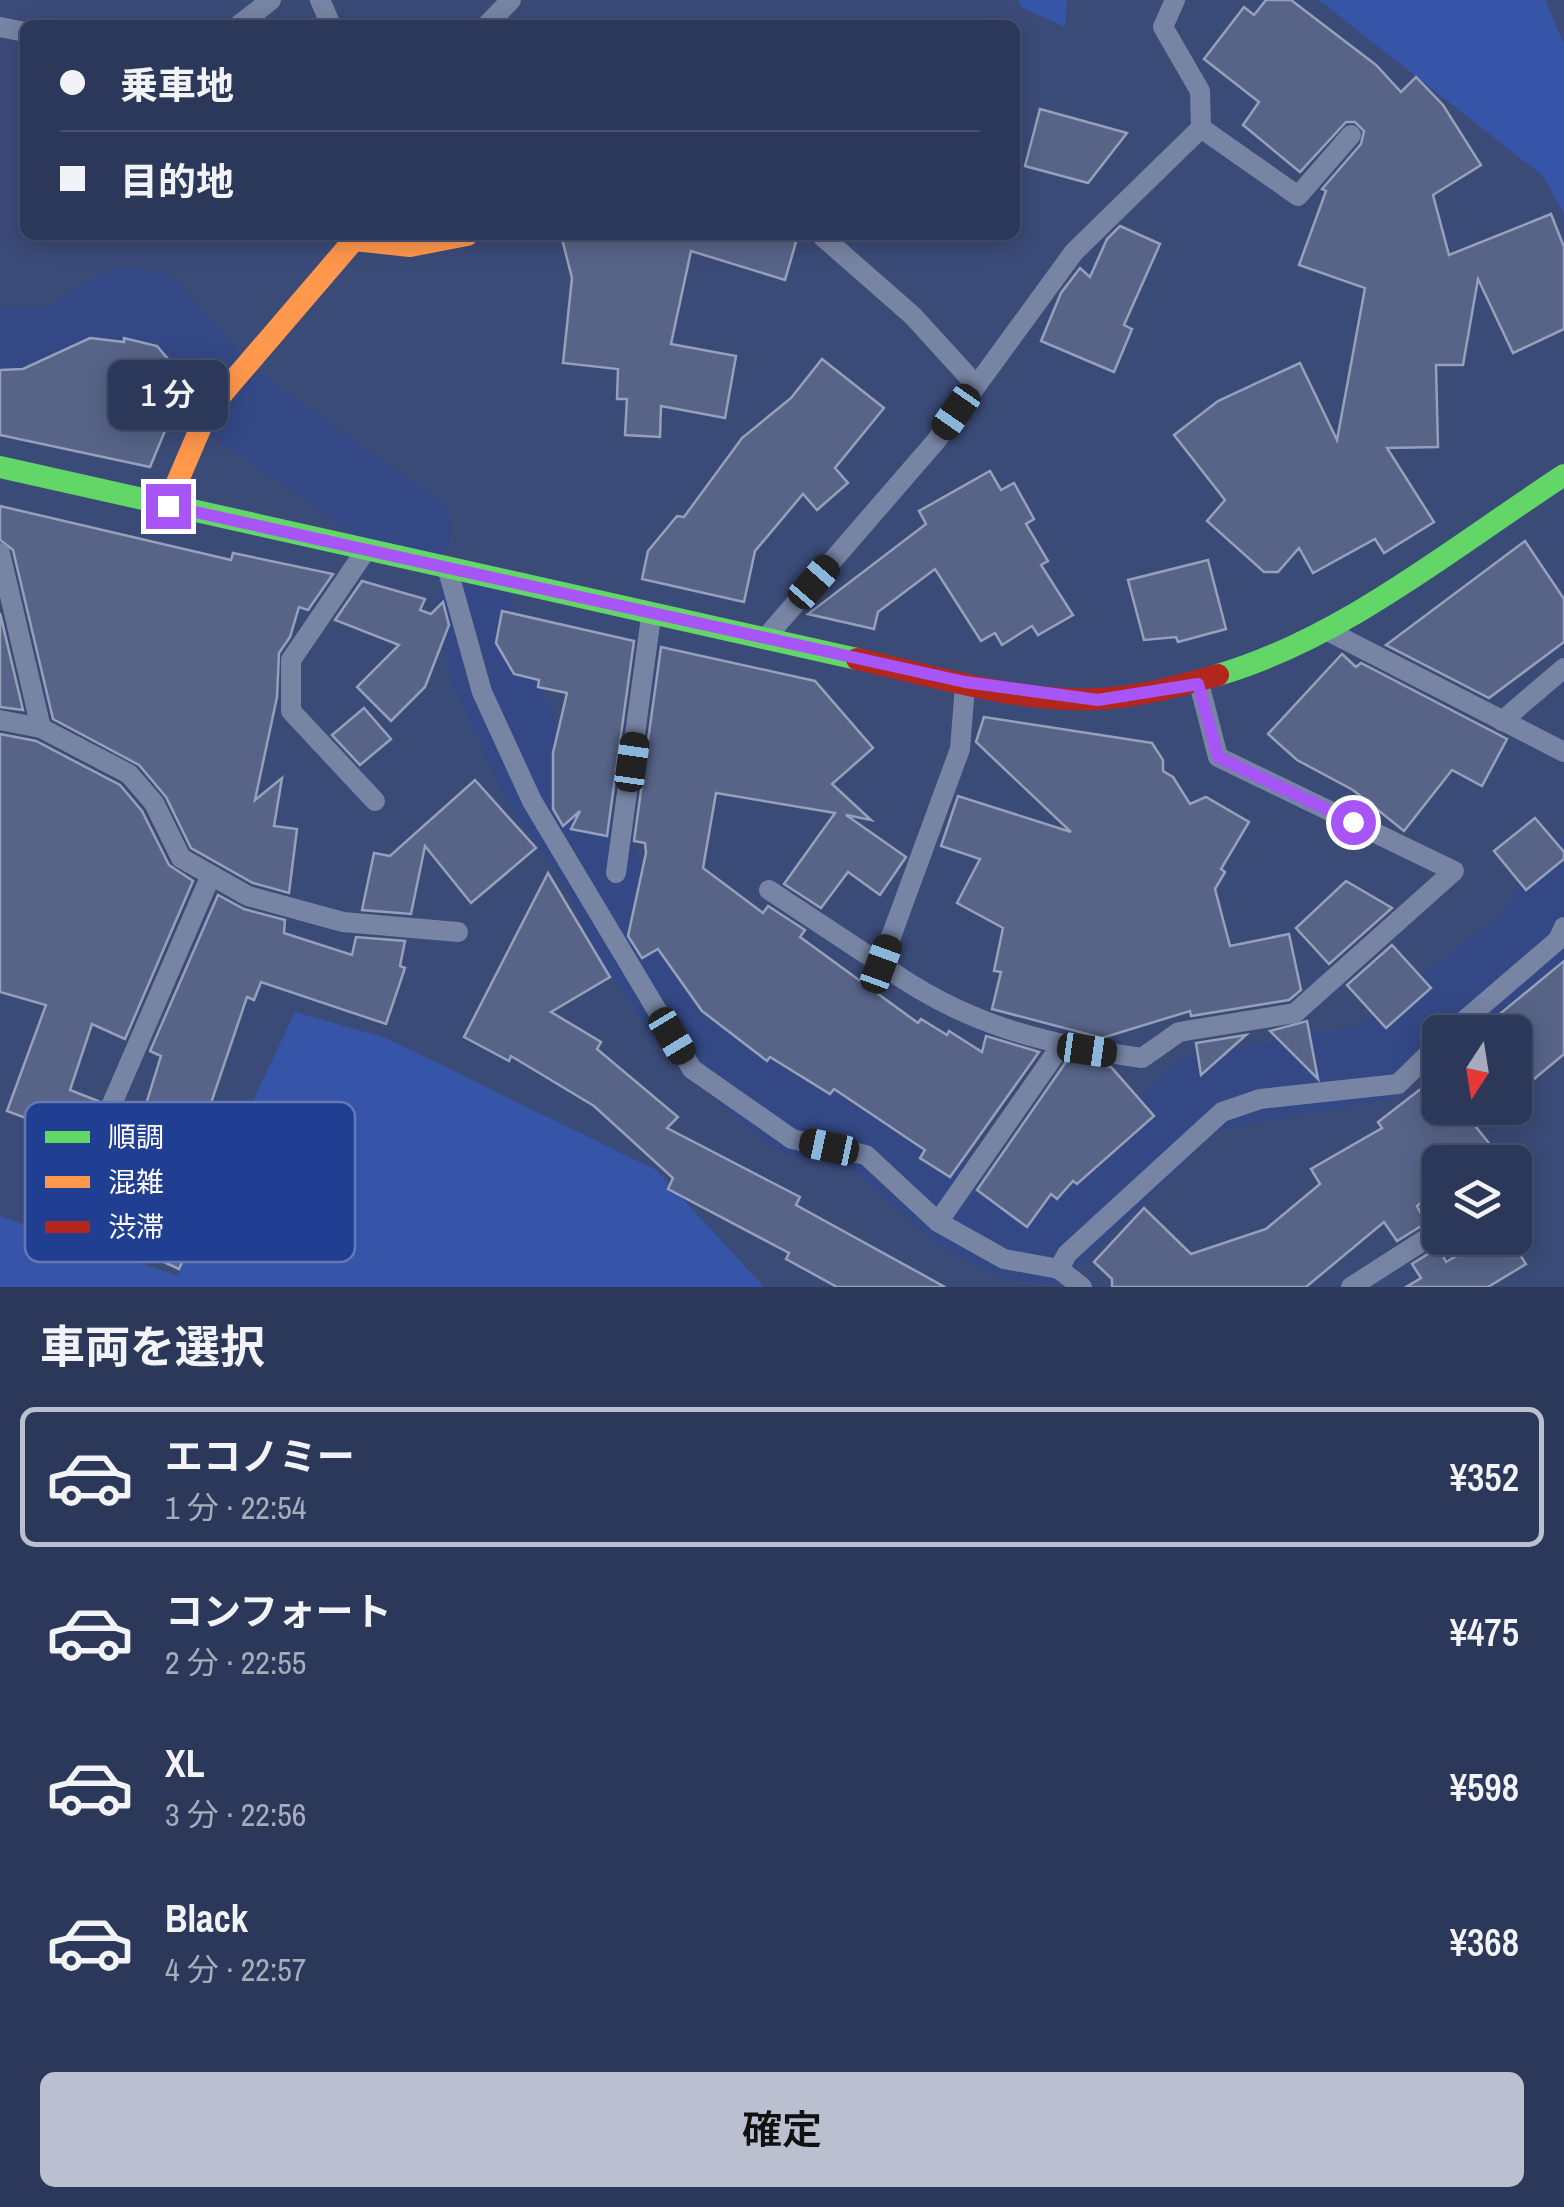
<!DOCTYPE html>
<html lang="ja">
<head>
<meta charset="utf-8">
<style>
  body { margin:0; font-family:"Archivo Narrow","Noto Sans JP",sans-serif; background:#384363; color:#f1f3f6; height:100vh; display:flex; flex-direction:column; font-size:38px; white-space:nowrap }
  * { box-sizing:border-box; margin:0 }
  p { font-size:32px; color:#a6acbb }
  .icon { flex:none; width:55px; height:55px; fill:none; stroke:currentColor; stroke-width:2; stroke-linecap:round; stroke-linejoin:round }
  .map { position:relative; height:1287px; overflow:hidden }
  .details { display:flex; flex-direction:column; background:#2c385a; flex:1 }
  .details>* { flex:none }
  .top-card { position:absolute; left:20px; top:20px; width:1000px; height:220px; border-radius:15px; box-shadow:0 5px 25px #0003,0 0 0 2px #485270; display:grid; align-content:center; height:220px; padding:0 40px; background:#2c385a }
  .needle { width:65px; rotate:192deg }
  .controls { position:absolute; left:1422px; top:1015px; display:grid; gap:20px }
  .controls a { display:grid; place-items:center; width:110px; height:110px; border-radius:15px; background:#2c385a; box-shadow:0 5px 25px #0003,0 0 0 2px #485270; font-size:50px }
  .end { position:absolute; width:45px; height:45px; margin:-22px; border:12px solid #a855f7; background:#fff; box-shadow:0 0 0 5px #fff }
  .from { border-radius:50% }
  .bubble { position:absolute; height:70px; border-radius:15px; background:#2c385a; box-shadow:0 5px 25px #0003,0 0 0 2px #485270; font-size:32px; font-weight:600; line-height:70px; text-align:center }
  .car { position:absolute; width:30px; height:60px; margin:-30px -15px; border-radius:12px; box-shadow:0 0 8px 2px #0007; background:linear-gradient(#222 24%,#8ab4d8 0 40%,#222 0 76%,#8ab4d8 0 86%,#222 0) }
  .top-card b { display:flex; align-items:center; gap:35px; height:95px; font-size:38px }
  .top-card b+b { border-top:2px solid #485270 }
  .top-card i { width:25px; height:25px; background:#f1f3f6 }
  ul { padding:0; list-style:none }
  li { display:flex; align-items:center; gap:30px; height:140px; margin:0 20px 15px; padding:0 20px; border:5px solid transparent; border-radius:15px }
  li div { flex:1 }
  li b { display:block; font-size:38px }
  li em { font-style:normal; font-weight:600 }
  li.active { border-color:#bac0d0 }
  li>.icon { width:90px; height:90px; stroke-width:1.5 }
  h2 { padding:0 40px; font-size:45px; line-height:120px }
  .primary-button { display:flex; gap:20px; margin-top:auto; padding:20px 40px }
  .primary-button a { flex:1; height:115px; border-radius:15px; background:#bac0d0; color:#111; font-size:40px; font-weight:600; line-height:115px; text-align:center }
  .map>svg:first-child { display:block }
</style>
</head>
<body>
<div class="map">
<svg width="1564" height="1287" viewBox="0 0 1564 1287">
  <rect width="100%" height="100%" fill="#3b4b78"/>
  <g fill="#3655a8">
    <polygon points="1019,0 1067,0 1065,27 1021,7"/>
    <polygon points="1319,0 1545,0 1564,44 1564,214 1543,176"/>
    <polygon points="295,1012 386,1038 656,1170 764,1287 0,1287 0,1216 178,1276 207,1198"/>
  </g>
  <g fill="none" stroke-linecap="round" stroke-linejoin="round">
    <g stroke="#334885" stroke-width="78">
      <polyline points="0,346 58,345 123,306 151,310 231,401 413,529"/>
      <polyline points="474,611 490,672 539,779 595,858 631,936 683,1011 739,1069 799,1118 871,1134 960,1213 1010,1240 1044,1245 1198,1094 1376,1062 1537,935 1564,877"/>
    </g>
  </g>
  <g fill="#576488" stroke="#97a0b9" stroke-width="2.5">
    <polygon points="1266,0 1291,0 1376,65 1401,92 1416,77 1443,105 1481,165 1433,195 1449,255 1551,214 1564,247 1564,329 1513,353 1478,279 1463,365 1436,365 1438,447 1387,448 1434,522 1384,553 1375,539 1313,573 1299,548 1278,572 1264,572 1207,521 1225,500 1174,435 1218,401 1300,363 1337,440 1365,288 1299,265 1326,191 1322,189 1361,144 1364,131 1355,122 1346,122 1300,172 1243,125 1259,102 1204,59 1244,7 1254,15"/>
    <polygon points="1040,109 1127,133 1088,183 1025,166"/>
    <polygon points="1120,226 1160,244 1124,325 1132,329 1114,372 1041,341 1061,293 1080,268 1090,277 1107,239"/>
    <polygon points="584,235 798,235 785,280 691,251 671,344 736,356 725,418 661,406 660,437 625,435 627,399 617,399 618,369 563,363 572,278 562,239"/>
    <polygon points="90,338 124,342 124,338 157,346 168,359 166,373 193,381 174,409 150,467 0,435 0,370 23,369"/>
    <polygon points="822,359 884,408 835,468 848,483 817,510 803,494 755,551 744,602 642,579 648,551 677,516 684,517 742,438 791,398"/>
    <polygon points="990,471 1001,490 1014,483 1034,519 1026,524 1048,561 1041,565 1073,615 1038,635 1032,626 1002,645 995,633 981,641 935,569 878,612 874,629 808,614 926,524 919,511"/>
    <polygon points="0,506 231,560 233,553 333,574 308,610 299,607 290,637 279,653 277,697 255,800 282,778 274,826 297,829 289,893 253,883 191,848 166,797 139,765 53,719 13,550 0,540"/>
    <polygon points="1525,541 1564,599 1564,642 1489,698 1386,645"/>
    <polygon points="1208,560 1226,629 1178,642 1176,637 1144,640 1128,580"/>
    <polygon points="362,581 425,599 420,610 431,614 443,602 449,625 425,687 391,721 357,687 399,645 335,620"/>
    <polygon points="502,611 634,641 607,836 571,829 580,811 563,826 553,809 553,753 567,693 538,687 539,680 514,674 496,643"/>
    <polygon points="0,613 23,710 0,707"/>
    <polygon points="661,647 815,681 873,748 832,784 871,820 846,815 906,857 880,895 848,872 821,908 784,884 835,813 716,793 703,868 763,913 768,906 805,930 800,937 918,1023 921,1019 947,1035 949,1031 982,1052 986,1036 1039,1052 950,1177 920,1158 925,1150 834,1089 830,1094 770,1057 767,1061 702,1011 658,949 642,958 628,936 646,853 645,843 634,841"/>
    <polygon points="1342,654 1356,667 1361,663 1507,739 1482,786 1452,770 1404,831 1353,790 1297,760 1268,734"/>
    <polygon points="364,708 391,739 360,765 332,735"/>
    <polygon points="984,717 1152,743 1163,760 1163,771 1173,777 1190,804 1206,797 1249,822 1221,869 1225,872 1215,889 1230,946 1289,934 1301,990 1289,1000 1191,1016 1190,1011 1102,1038 992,1009 1001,972 994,971 1003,928 957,903 980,859 941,846 958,796 1071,832 976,742"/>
    <polygon points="0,734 36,741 120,785 142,811 169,865 193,881 125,1039 92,1024 70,1090 98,1101 73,1159 80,1176 89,1177 98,1170 124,1111 142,1117 161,1056 150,1051 218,895 244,909 285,920 284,933 352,955 356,937 405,941 400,966 405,968 386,1024 261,982 254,1000 247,997 173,1215 182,1219 178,1228 194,1235 179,1269 114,1239 38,1221 46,1187 32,1184 45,1125 7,1111 46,1005 0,992"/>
    <polygon points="475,780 536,848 471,903 425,846 411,914 362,910 374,853 390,856"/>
    <polygon points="1535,818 1564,852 1564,859 1526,890 1494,851"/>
    <polygon points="548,873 610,977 551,1012 601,1042 597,1049 678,1117 667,1128 800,1197 796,1205 945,1287 837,1287 786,1259 789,1253 668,1189 673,1178 594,1106 511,1056 509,1061 464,1037"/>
    <polygon points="1346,881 1392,908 1329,964 1296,928"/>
    <polygon points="1392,945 1431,988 1386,1028 1347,985"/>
    <polygon points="1564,961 1564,1054 1515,1095 1515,1032 1478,1032"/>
    <polygon points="1307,1021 1318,1079 1270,1031"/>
    <polygon points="1246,1035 1201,1075 1196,1043"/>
    <polygon points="1068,1059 1111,1067 1154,1116 1077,1184 1073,1181 1057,1199 1051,1194 1027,1227 977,1190"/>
    <polygon points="1440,1074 1440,1108 1500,1108 1476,1127 1504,1162 1440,1162 1440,1187 1417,1206 1426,1223 1397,1241 1384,1222 1306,1287 1112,1287 1112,1279 1094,1262 1144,1208 1191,1254 1266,1229 1320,1184 1311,1169 1382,1128 1378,1122"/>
    <polygon points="1487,1238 1509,1238 1526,1264 1488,1287 1406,1287 1421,1278 1412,1264 1439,1247 1446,1262"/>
  </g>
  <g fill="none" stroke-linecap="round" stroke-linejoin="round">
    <g stroke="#7784a3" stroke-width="20">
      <polyline points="320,0 331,25"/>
      <polyline points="239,25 271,0"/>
      <polyline points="487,25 511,0"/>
      <polyline points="0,27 25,32"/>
      <polyline points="1201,128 1298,196 1351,135"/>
      <polyline points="823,237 913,316 975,384"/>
      <polyline points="0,553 41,728"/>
      <polyline points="364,553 291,660 291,711 375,801"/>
      <polyline points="449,574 482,692 532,801 692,1069 792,1139 866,1155 938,1222 1004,1259 1059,1269 1067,1254 1222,1112 1260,1099 1398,1084 1440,1043"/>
      <polyline points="1330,632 1564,752"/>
      <polyline points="769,634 936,441 1074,252 1201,128 1200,91 1163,27 1175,0"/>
      <path d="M965 686 960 749 881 964C963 1024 1043 1044 1142 1058L1179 1032 1295 1013 1454 871 1218 757 1199 683"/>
      <polyline points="0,720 41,728 129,774 154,803 181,858 248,896 343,922 458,932"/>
      <polyline points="1502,721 1564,668"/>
      <polyline points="616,873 651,617"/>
      <polyline points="769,890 881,964"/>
      <polyline points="1451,1032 1558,940 1564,927"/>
      <polyline points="86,1164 211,875"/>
      <polyline points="938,1222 1060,1047"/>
      <polyline points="1059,1269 1082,1287"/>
      <polyline points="1351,1287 1440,1230"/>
    </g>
    <g stroke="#63d668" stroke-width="22">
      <polyline points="0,467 857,659"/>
      <path d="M1218 675C1344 638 1455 546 1564 475"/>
    </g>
    <polyline stroke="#ff974d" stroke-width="22" points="167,506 203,422 221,395 354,240 410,246 467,235"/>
    <path stroke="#b3261e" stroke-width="22" d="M857 659C934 676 1019 703 1098 699 1139 697 1179 686 1218 675"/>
  </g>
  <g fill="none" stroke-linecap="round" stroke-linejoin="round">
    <polyline stroke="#a855f7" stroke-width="12" points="168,506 965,682 1098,700 1198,684 1218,757 1353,822"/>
  </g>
  <rect x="25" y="1102" width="330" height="160" rx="15" fill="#213f92" stroke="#6479b3" stroke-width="2.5"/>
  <rect x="45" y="1131" width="45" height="12" fill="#63d668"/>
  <rect x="45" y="1176" width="45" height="12" fill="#ff974d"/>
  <rect x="45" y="1221" width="45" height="12" fill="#b3261e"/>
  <g font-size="28" fill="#fff">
    <text x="108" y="1147">順調</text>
    <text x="108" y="1192">混雑</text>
    <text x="108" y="1237">渋滞</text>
  </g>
</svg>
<div class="controls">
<a><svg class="needle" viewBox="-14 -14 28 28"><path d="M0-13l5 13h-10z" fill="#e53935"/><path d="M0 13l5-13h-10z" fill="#a6acbb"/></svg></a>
<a><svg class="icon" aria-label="layers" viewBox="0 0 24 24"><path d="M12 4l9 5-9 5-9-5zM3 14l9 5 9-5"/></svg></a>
</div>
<i class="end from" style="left:1353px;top:822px"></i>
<i class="end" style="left:168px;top:506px"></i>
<div class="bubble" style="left:108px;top:360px;width:120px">1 分</div>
<i class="car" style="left:956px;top:412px;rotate:215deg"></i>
<i class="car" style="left:814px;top:582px;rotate:41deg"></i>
<i class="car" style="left:632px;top:762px;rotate:8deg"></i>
<i class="car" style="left:881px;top:964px;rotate:20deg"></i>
<i class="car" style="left:672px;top:1036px;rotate:149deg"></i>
<i class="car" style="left:1087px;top:1050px;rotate:98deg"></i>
<i class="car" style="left:829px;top:1147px;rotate:282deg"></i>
<div class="top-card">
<b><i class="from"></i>乗車地</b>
<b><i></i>目的地</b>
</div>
</div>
<section class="details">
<h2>車両を選択</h2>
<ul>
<li class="active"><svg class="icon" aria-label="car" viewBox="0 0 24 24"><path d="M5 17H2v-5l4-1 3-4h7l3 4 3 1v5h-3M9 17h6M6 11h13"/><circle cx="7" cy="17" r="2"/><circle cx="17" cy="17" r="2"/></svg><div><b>エコノミー</b><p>1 分 · 22:54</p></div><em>¥352</em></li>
<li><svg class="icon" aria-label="car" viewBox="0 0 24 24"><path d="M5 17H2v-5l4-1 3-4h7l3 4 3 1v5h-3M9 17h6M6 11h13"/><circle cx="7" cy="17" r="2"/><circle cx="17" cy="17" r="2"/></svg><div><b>コンフォート</b><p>2 分 · 22:55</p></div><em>¥475</em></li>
<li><svg class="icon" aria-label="car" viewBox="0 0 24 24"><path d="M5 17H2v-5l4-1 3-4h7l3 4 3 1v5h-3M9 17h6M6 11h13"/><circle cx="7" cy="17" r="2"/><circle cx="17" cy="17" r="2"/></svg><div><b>XL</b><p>3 分 · 22:56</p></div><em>¥598</em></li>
<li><svg class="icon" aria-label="car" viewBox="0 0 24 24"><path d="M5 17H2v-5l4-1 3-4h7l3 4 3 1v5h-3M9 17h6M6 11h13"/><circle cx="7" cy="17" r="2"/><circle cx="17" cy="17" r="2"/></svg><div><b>Black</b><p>4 分 · 22:57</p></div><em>¥368</em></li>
</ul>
<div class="primary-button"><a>確定</a></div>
</section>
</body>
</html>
